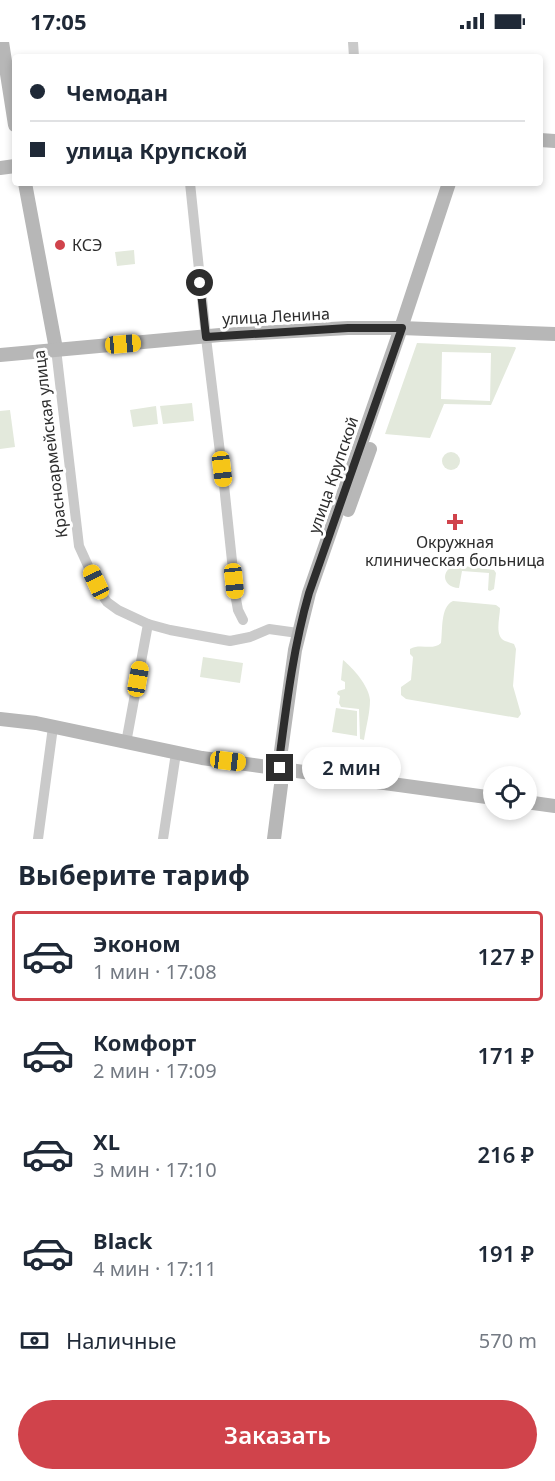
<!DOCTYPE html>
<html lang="ru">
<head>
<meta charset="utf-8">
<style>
  body { margin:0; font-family:"Noto Sans",sans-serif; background:#f2f2f3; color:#1f2937; height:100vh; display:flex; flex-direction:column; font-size:22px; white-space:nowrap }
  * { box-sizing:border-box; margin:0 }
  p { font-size:20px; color:#747a83 }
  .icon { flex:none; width:33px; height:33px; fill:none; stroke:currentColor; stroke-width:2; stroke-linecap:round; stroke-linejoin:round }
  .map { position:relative; height:797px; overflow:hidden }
  .side { display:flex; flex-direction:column; background:#fff; flex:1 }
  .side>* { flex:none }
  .guide { position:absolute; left:12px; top:12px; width:531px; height:132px; border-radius:6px; box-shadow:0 3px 9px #0003; display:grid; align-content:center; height:132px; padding:0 18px; background:#fff }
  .buttons { position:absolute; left:483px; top:724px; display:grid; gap:12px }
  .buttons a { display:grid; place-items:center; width:54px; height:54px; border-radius:50%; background:#fff; box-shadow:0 3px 9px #0003; font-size:30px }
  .end { position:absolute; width:27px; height:27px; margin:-14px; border:8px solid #2d2d2d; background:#fff; box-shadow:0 0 0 3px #fff }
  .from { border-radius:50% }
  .bubble { position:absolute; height:42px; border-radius:21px; background:#fff; box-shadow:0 3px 9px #0003; font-size:20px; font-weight:600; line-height:42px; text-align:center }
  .car { position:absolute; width:18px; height:36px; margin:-18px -9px; border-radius:8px; box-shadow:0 0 4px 2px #0007; background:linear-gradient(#f5c518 24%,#345 0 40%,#f5c518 0 76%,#345 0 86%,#f5c518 0) }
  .guide b { display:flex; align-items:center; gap:21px; height:57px; font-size:22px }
  .guide b+b { border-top:2px solid #e0e1e3 }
  .guide i { width:15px; height:15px; background:#1f2937 }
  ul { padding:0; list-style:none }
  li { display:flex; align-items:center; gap:18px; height:90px; margin:0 12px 9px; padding:0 6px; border:3px solid transparent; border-radius:6px }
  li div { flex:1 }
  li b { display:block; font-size:22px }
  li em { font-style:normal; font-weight:600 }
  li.active { border-color:#d0434b }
  li>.icon { width:54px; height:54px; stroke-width:1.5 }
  h2 { padding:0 18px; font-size:27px; line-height:72px }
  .pay { display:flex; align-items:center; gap:15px; height:66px; padding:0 18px; font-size:22px }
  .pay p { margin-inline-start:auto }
  .button { display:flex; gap:12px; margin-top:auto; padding:12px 18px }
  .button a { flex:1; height:69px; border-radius:36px; background:#d0434b; color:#fff; font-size:24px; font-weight:600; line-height:69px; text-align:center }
  .status { display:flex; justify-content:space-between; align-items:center; height:42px; padding:0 30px; background:#fff; direction:ltr }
  .status svg { height:16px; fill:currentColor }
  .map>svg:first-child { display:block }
</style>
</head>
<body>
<div class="status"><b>17:05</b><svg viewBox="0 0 49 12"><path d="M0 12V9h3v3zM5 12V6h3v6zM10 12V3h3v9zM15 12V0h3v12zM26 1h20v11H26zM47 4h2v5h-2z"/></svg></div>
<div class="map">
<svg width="555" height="797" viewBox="0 0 555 797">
  <rect width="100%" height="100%" fill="#fff"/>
  <g fill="#e3e9dc" fill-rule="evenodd">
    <polygon points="134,208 135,222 117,224 115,210"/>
    <path d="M417 301 515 305 516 306 491 363 444 362 430 396 385 392ZM442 310 491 311 490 359 441 357Z"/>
    <polygon points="192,361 194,379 163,382 160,364"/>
    <polygon points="156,364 158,382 133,385 130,368"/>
    <polygon points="10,368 15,405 0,407 0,369"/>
    <circle cx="451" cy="419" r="9"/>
    <path d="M456 523 494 528 496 531 494 547 490 549 488 548 489 531 462 529 459 546C442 545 440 528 456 523Z"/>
    <path d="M453 559 496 563 500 566C500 576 494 594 505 599 508 600 511 601 514 602L516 607 513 644 521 672 518 676 406 657 401 653V645L411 638 413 615 410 612V607C420 601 433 609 441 601 443 588 440 565 453 559Z"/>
    <polygon points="203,615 243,621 240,641 200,635"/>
    <path d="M343 618C353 626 369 644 370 658 370 671 366 685 364 698L360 697 359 667 341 665 339 661 340 654 337 652 338 649 345 647V640L341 638Z"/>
    <polygon points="336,666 357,669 357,694 332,690"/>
  </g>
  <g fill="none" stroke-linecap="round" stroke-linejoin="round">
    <g stroke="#cacaca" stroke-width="10">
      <polyline points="353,0 354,15"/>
      <polyline points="190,141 207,304 224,443 236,557 238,568 243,578"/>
      <polyline points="56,307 79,504 100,550 107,560 118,568 148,582 126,701"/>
      <polyline points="148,582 170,588 230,599 250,595 269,587 298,591"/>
      <polyline points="38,797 53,685"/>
      <polyline points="163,797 176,711"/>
    </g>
    <g stroke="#b7b7b7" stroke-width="14">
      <polyline points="2,0 15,83"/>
      <polyline points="540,98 555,99"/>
      <polyline points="0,126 15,124"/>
      <polyline points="25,141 56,307"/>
      <polyline points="0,313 220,293 348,286 401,286 555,292"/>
      <polyline points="348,468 370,407"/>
      <polyline points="0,677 36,681 202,716 494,756"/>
      <polyline points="526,760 555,764"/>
      <polyline points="274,797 281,743 281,709 295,608 309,551 401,286 449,141"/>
    </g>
  </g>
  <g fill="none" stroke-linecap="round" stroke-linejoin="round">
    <path stroke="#2d2d2d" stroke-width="8" d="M200 241 206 295 348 286H402L309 551C294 603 287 658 280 712V726"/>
  </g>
  <g fill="#d0434b" stroke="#fff" stroke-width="2">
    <circle cx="60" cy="203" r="6"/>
    <path d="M452 471h6v6h6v6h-6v6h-6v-6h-6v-6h6z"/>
  </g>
  <g text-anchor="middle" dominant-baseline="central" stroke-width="6" stroke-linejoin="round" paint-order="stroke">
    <g font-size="16" fill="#2d2d2d" stroke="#fff" text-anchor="start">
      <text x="72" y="203">КСЭ</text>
      <text x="455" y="500" text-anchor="middle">Окружная<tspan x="455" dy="18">клиническая больница</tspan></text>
    </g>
    <g font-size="16" fill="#2d2d2d" stroke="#fff">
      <text transform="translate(276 274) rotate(-3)">улица Ленина</text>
      <text transform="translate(50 402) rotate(-97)">Красноармейская улица</text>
      <text transform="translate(333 433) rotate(-71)">улица Крупской</text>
    </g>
  </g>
</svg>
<div class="buttons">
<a><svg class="icon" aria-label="locate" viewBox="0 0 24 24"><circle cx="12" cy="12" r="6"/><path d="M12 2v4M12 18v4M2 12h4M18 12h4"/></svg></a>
</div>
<i class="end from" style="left:200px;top:241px"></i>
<i class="end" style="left:280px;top:726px"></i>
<div class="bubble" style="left:302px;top:705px;width:99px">2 мин</div>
<i class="car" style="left:123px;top:302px;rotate:85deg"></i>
<i class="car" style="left:222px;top:427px;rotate:173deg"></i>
<i class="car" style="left:234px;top:539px;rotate:174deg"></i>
<i class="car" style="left:96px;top:540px;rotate:335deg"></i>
<i class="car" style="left:138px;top:637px;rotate:10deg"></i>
<i class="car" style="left:228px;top:719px;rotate:97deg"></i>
<div class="guide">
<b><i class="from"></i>Чемодан</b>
<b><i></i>улица Крупской</b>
</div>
</div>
<section class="side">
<h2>Выберите тариф</h2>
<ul>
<li class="active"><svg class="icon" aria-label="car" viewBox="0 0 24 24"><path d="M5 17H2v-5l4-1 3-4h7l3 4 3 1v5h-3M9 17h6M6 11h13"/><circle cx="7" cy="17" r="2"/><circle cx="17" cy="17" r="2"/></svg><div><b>Эконом</b><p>1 мин · 17:08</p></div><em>127 ₽</em></li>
<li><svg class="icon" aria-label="car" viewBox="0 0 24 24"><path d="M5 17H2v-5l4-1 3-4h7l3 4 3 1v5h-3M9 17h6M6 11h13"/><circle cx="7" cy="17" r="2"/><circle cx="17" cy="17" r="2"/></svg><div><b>Комфорт</b><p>2 мин · 17:09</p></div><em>171 ₽</em></li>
<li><svg class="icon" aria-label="car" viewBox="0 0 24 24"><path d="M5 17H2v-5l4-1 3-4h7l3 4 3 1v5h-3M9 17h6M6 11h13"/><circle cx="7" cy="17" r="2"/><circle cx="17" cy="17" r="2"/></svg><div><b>XL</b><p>3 мин · 17:10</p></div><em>216 ₽</em></li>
<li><svg class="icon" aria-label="car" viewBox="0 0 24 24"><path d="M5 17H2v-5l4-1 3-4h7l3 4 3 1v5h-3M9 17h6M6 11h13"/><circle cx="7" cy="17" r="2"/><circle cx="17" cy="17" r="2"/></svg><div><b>Black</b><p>4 мин · 17:11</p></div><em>191 ₽</em></li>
</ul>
<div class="pay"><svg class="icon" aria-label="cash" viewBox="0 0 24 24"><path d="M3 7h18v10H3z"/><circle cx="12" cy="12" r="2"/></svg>Наличные<p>570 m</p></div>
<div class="button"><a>Заказать</a></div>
</section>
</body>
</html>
